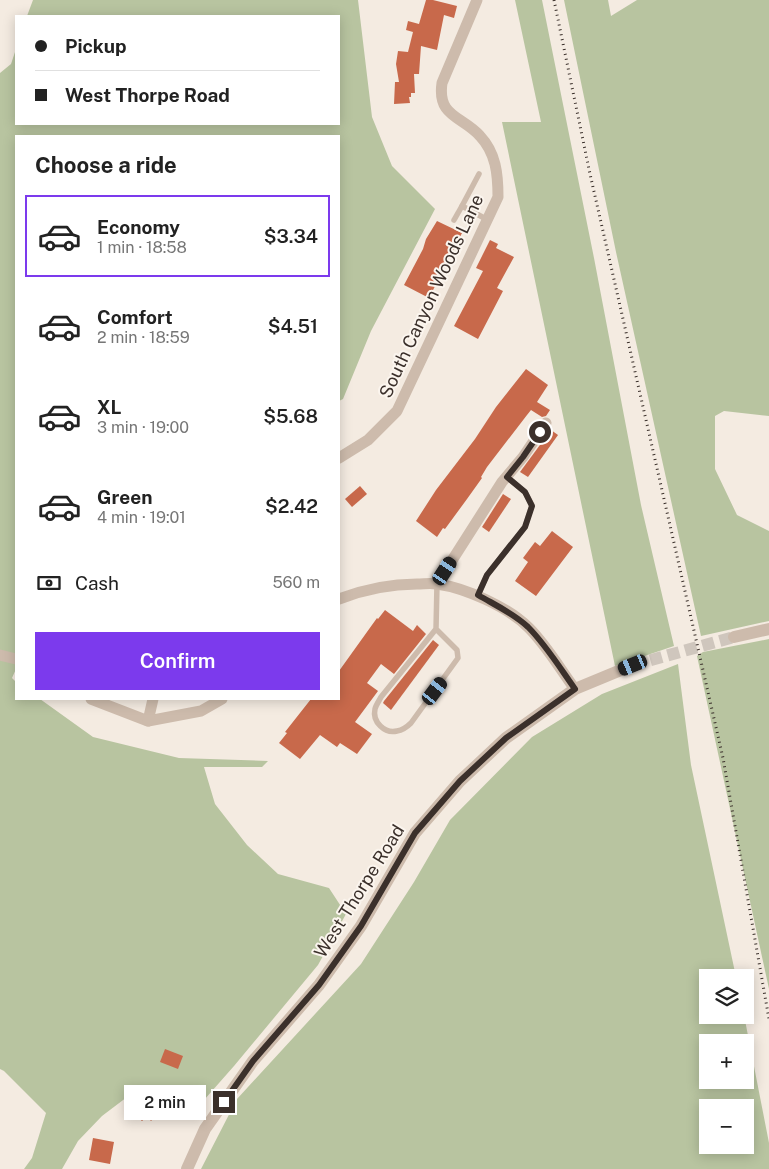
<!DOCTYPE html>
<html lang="en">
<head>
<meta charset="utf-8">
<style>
  body { margin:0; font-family:"Public Sans",sans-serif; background:#f6f6f6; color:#222; height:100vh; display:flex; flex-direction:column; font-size:19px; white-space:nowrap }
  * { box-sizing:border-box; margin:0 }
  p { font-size:16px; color:#767676 }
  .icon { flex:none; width:28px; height:28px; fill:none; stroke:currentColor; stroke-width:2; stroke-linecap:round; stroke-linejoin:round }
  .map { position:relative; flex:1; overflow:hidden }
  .drawer { position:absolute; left:15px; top:135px; width:325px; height:565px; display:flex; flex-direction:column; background:#fff; border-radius:0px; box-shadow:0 2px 12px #0003 }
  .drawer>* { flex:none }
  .banner { position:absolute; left:15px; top:15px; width:325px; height:110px; border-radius:0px; box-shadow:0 2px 12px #0003; display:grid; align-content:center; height:110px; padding:0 20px; background:#fff }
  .fabs { position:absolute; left:699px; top:969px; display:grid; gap:10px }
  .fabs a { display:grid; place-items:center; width:55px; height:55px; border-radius:0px; background:#fff; box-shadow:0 2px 12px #0003; font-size:25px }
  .end { position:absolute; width:22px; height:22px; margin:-11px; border:6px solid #3b302b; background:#fff; box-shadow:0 0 0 2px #fff }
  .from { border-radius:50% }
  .bubble { position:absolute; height:35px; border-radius:0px; background:#fff; box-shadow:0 2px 12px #0003; font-size:16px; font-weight:600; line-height:35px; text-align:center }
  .car { position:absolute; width:15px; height:30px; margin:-15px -8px; border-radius:6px; box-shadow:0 0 4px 1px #0007; background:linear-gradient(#222 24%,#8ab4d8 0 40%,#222 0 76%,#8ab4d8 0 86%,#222 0) }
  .banner b { display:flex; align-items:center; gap:18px; height:48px; font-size:19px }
  .banner b+b { border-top:1px solid #e0e0e0 }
  .banner i { width:12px; height:12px; background:#222 }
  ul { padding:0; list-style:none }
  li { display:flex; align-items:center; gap:15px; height:82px; margin:0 10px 8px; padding:0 10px; border:2px solid transparent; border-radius:0px }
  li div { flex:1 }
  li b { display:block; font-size:19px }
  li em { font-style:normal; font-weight:600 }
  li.active { border-color:#7c3aed }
  li>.icon { width:45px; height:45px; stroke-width:1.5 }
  h2 { padding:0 20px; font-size:22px; line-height:60px }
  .pay { display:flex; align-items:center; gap:12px; height:55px; padding:0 20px; font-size:19px }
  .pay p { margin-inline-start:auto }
  .primary-button { display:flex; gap:10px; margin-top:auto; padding:10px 20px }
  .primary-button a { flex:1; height:58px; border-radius:0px; background:#7c3aed; color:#fff; font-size:20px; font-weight:600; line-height:58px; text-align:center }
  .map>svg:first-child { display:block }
</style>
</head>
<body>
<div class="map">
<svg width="769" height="1169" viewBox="0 0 769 1169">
  <rect width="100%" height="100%" fill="#f4ebe1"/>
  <g fill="#b8c4a0" fill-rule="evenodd">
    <polygon points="33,0 358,0 372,117 392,166 435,209 371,331 343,399 339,401 339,136 16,136 16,669 12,678 16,682 16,699 40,699 93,737 179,758 268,761 262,767 204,767 215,804 247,845 278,874 329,888 346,914 318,965 234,1066 197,1108 135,1091 102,1116 78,1141 62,1169 24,1169 32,1158 46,1113 4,1071 0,1069 0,73 11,64 16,49 16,124 339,124 339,16 27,16"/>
    <polygon points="515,0 542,0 594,258 641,505 674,646 615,666 502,122 541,122"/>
    <polygon points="564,0 608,0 611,16 637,0 769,0 769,416 724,411 715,416 715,469 737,515 769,531 769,621 701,636 616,252"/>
    <polygon points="769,639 769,989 697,656 703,652"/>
    <path d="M678 664 691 765 736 977 708 978V1015H744L769 1143V1169H201L237 1099 361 964 414 882 450 820 532 737 602 694ZM708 1042H745V1080H708ZM708 1108H745V1145H708Z"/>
  </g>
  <g fill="#c8694b">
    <polygon points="426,0 433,0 457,6 454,18 444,15 437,50 421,46 419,74 414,74 415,93 411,93 411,97 409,97 410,103 394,104 395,82 399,82 396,64 398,51 408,52 413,32 406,30 408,21 419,24"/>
    <polygon points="437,221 462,233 429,298 404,285 423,249 426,239"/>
    <polygon points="490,240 498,244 496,248 514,257 497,288 503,291 478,339 454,326 483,271 476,268"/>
    <polygon points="526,369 548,385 537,402 550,410 546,416 542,417 531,410 527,415 487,467 481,477 482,478 467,499 445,529 443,528 437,537 416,521 436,490 475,439 496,407"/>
    <polygon points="551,430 558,435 528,477 520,472"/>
    <polygon points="360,486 367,494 352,507 345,499"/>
    <polygon points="503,494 511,499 489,532 482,527"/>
    <polygon points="552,531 573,547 536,596 515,581 528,562 523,558 535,542 540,546"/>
    <polygon points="385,610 413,631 417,625 426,634 394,674 381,664 367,683 378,691 355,722 372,734 357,754 340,743 337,747 320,735 300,759 279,743 287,733 285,732 311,699 339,699 339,671 377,618 378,619"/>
    <polygon points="433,640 439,645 391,710 383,703 384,701"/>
    <polygon points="165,1049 183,1056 178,1069 160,1062"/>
    <polygon points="139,1092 160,1111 151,1121 147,1116 142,1121 126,1106"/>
    <polygon points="93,1138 114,1142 110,1164 89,1160"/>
  </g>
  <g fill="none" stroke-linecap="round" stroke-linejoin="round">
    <polyline stroke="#cfc6bd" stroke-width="12" stroke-dasharray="12 6" stroke-linecap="butt" points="633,665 734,637"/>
    <g stroke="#cdbbac" stroke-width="5.5">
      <polyline points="479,174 462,206 486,219"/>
      <polyline points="454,220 462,206"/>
      <polyline points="478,595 487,575 525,527 532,505 525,492 507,477"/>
      <path d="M436 629 457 650 458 658 411 723C407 727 403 730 397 731 385 734 372 722 375 709 376 705 379 701 381 697L436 629 437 584"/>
    </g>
    <g stroke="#cdbbac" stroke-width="11">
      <path d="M339 458 368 440 397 411 498 197C498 174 496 153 480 136 462 116 437 117 442 83L477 0"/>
      <polyline points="437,584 502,482 523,457 546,423"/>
      <path d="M339 599C365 589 389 584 417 584 424 584 430 583 437 584 466 588 508 607 529 628 547 646 560 669 575 689"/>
      <polyline points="0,655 16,659"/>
      <polyline points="91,699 148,721 201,711 222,699"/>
      <polyline points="148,721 153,699"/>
    </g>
    <g stroke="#cdbbac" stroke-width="12">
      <polyline points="734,637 769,629"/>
      <polyline points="187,1169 205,1129 253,1061 319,985 361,926 415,833 460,781 506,738 575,689 633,665"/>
    </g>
    <polyline stroke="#3b302b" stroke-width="3" stroke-dasharray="1 4" stroke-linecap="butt" points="554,0 590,174 723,758 769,1019"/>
  </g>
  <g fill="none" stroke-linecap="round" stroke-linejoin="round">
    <path stroke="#3b302b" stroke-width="6" d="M224 1102 253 1061 319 985 361 926 415 833 460 781 506 738 575 689C560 668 546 645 528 627 513 613 495 605 478 595L487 575 525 527 532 506 525 492 507 477 523 457 540 432"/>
  </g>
  <g text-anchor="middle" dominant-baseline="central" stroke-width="4" stroke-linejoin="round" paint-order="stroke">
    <g font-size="18" fill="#3b302b" stroke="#fbf5ee">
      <text transform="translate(431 296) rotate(-65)">South Canyon Woods Lane</text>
      <text transform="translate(359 891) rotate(-58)">West Thorpe Road</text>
    </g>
  </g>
</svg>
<div class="fabs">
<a><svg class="icon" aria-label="layers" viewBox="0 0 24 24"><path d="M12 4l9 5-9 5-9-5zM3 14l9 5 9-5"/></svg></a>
<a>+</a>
<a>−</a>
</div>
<i class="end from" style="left:540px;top:432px"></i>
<i class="end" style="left:224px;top:1102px"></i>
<div class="bubble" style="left:124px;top:1085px;width:82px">2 min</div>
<i class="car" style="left:445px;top:571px;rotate:33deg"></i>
<i class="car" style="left:633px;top:665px;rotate:248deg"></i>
<i class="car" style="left:435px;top:691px;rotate:37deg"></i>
<div class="banner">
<b><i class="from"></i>Pickup</b>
<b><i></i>West Thorpe Road</b>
</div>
<section class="drawer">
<h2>Choose a ride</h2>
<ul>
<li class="active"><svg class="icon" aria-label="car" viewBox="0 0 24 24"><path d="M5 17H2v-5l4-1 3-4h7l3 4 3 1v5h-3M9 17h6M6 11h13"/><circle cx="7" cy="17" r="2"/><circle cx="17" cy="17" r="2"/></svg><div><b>Economy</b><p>1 min · 18:58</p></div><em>$3.34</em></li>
<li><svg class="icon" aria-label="car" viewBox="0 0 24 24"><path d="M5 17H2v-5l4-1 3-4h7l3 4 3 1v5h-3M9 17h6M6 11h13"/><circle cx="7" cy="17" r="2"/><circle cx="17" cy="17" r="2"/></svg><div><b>Comfort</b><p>2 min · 18:59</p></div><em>$4.51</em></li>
<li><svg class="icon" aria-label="car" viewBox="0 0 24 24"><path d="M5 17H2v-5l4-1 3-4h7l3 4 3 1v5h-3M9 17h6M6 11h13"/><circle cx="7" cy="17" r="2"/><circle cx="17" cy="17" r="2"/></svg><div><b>XL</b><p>3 min · 19:00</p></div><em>$5.68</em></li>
<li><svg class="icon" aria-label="car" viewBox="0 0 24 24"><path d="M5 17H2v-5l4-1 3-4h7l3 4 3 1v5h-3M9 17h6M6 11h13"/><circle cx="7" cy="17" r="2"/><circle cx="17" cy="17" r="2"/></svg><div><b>Green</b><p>4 min · 19:01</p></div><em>$2.42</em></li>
</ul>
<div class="pay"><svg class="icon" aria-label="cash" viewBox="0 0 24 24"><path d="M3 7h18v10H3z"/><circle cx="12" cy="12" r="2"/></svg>Cash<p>560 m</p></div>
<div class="primary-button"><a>Confirm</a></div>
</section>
</div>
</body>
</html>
